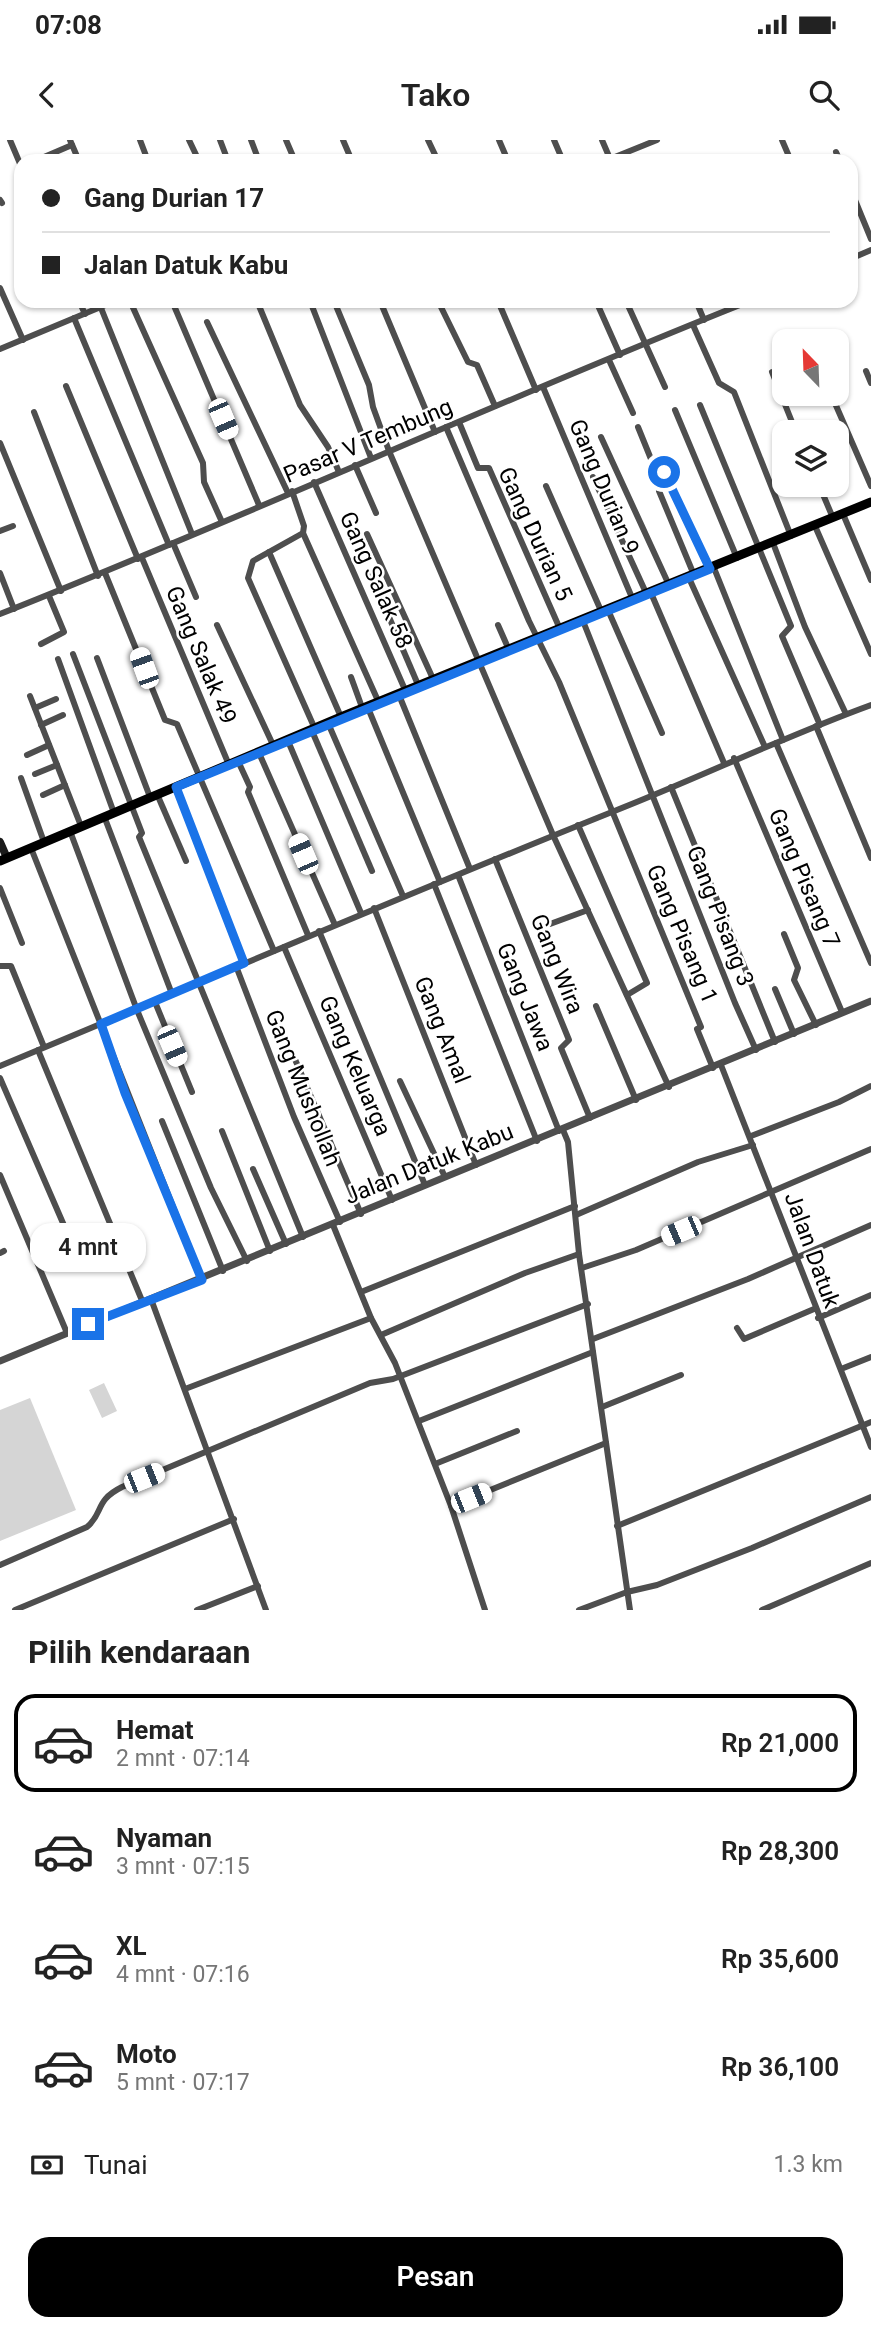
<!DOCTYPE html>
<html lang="id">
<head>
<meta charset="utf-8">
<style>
  body { margin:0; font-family:Roboto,sans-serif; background:#f2f2f2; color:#222; height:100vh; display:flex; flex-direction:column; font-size:26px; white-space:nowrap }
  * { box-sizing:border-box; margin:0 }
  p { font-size:23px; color:#767676 }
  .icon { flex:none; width:38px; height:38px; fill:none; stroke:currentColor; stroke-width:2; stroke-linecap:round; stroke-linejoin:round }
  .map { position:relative; height:1470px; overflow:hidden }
  .drawer { display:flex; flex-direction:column; background:#fff; flex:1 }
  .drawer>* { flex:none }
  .hud { position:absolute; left:14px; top:14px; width:844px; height:154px; border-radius:21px; box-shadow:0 2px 5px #0004; display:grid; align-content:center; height:154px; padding:0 28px; background:#fff }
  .needle { width:46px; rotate:337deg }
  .controls { position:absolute; left:772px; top:189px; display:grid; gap:14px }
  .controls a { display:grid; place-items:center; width:77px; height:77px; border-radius:14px; background:#fff; box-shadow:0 2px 5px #0004; font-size:35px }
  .end { position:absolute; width:32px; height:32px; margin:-16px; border:9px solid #1a73e8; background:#fff; box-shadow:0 0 0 4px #fff }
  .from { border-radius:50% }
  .bubble { position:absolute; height:49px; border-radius:21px; background:#fff; box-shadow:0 2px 5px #0004; font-size:23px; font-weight:600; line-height:49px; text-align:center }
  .car { position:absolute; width:21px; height:42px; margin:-21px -10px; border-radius:9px; box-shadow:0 0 5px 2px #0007; background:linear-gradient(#fff 24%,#345 0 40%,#fff 0 76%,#345 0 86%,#fff 0) }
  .hud b { display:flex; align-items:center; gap:24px; height:66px; font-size:26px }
  .hud b+b { border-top:2px solid #e0e0e0 }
  .hud i { width:18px; height:18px; background:#222 }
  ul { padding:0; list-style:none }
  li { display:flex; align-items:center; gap:21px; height:98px; margin:0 14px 10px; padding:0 14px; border:4px solid transparent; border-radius:21px }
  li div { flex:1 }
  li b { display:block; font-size:26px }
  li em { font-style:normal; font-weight:600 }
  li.on { border-color:#000 }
  li>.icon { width:63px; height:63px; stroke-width:1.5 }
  h2 { padding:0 28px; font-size:32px; line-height:84px }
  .pay { display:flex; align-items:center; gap:18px; height:77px; padding:0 28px; font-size:26px }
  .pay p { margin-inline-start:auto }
  .cta { display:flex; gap:14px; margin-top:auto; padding:14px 28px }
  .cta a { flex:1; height:80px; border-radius:21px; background:#000; color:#fff; font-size:28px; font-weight:600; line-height:80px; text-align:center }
  .status { display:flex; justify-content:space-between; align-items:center; height:49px; padding:0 35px; background:#fff; direction:ltr }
  .status svg { height:19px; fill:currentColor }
  header { display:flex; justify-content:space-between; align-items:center; height:91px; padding:0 28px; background:#fff; font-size:32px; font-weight:600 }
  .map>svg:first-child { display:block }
</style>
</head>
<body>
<div class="status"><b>07:08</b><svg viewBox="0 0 49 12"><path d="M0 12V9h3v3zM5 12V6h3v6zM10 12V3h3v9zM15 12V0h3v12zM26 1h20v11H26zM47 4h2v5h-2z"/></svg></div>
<header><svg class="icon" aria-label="back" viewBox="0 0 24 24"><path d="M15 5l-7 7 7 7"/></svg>Tako<svg class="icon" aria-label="search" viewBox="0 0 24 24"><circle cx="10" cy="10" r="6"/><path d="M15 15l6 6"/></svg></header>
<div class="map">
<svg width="871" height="1470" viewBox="0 0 871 1470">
  <rect width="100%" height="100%" fill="#fff"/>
  <g fill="#d5d5d5">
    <polygon points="104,1243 117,1271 102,1278 89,1250"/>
    <polygon points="30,1258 76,1370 0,1401 0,1270"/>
  </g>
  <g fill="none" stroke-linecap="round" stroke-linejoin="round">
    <g stroke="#4e4e4e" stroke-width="6">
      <polyline points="10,0 21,26"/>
      <polyline points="70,0 79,21"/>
      <polyline points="140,0 148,21"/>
      <polyline points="189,0 199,21"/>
      <polyline points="220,0 228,21"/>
      <polyline points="251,0 259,21"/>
      <polyline points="286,0 295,21"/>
      <polyline points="343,0 352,21"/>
      <polyline points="428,0 438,21"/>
      <polyline points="499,0 508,21"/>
      <polyline points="554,0 563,21"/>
      <polyline points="602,0 611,21"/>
      <polyline points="782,0 791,21"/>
      <polyline points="836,12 840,21"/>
      <polyline points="44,17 72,5"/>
      <polyline points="605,21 657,0"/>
      <polyline points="850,48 871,99"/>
      <polyline points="0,60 2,63"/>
      <polyline points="850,119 871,110"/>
      <polyline points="0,148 23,200"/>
      <polyline points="79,161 85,174"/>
      <polyline points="130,161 203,323 204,342 222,382"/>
      <polyline points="172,161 259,365"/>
      <polyline points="257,161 300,265 328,307 339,332"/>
      <polyline points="310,161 371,318"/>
      <polyline points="334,161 369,245 373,267 389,311 553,695 669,947"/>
      <polyline points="380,161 435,292"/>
      <polyline points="438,161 468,222 477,225 495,266"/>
      <polyline points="498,161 536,250"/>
      <polyline points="596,161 620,215"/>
      <polyline points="626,161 665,247"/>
      <polyline points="696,161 704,180"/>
      <polyline points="101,168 192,394"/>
      <polyline points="74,178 169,405"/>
      <polyline points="207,182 288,353"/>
      <polyline points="693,185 719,243 734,252 791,396"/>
      <polyline points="0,209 115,161"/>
      <polyline points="609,220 633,273"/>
      <polyline points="866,231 871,243"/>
      <polyline points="772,232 796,292"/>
      <polyline points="66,246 138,419"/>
      <polyline points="543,247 633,460"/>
      <polyline points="831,254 871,346"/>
      <polyline points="700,265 791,486 782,496 820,585"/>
      <polyline points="675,270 737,418"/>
      <polyline points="34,272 98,436"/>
      <polyline points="459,282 478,328 489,328 560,489"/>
      <polyline points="446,287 529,481 559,542 701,887 697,889 713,928"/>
      <polyline points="638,287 653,324 664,332 710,429"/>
      <polyline points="601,297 669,445"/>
      <polyline points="0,303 61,451"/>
      <polyline points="355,325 376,373"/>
      <polyline points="593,337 647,455"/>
      <polyline points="314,342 406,552"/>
      <polyline points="819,345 833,378"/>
      <polyline points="546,346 602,473"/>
      <polyline points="292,351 304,386 303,393 253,421 248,438 315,589"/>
      <polyline points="659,351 694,435"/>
      <polyline points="843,374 871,440"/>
      <polyline points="815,386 871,514"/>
      <polyline points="0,391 13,386"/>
      <polyline points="303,393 379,563"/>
      <polyline points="367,394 434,541"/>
      <polyline points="173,403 196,457"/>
      <polyline points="773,403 805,487 846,574"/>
      <polyline points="269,412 341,577"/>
      <polyline points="142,418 229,625"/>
      <polyline points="714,428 783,600"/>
      <polyline points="0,433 14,469"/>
      <polyline points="105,433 165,580 177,584 274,811"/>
      <polyline points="371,435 419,547"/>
      <polyline points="689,438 765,607"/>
      <polyline points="651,453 724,623"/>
      <polyline points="608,470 662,593"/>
      <path d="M0 474C252 374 498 261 750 161"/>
      <polyline points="583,481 735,863 756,910"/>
      <polyline points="217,485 274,607"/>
      <polyline points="498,485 509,510"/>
      <polyline points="41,504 64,492 49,456"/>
      <polyline points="73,514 142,693 139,697 303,1097"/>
      <polyline points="97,518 150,657"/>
      <polyline points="58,519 114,673"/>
      <polyline points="351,537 363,570"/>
      <polyline points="399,555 470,729"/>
      <polyline points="30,556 81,686"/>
      <polyline points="35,568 56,559"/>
      <polyline points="368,568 440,742"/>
      <polyline points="328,583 403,756"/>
      <polyline points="41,585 63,575"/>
      <polyline points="816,586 871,718"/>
      <polyline points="312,591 372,731"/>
      <polyline points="288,601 361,773"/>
      <polyline points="776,603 871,823"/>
      <polyline points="259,613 335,785"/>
      <polyline points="27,615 49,605"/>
      <polyline points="734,618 842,872"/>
      <polyline points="238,621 250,647 248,652 308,795"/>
      <polyline points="35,634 57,625"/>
      <polyline points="21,638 44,702"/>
      <polyline points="176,647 244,823"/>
      <polyline points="671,647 775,902"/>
      <polyline points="157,654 186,721"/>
      <polyline points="43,655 65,645"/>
      <polyline points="104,676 172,854"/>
      <polyline points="578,685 647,843 627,855"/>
      <polyline points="70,691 137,870 211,1048 247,1121"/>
      <polyline points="31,708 202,1140"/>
      <polyline points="495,719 569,900 561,908 590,978"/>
      <polyline points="458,735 559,991"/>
      <polyline points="434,744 537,1001"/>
      <polyline points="0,748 22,803"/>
      <polyline points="374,768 476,1025"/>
      <polyline points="550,784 588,770"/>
      <polyline points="319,791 425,1045"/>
      <polyline points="784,794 798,828 794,840 816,885"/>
      <polyline points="284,807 392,1060"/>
      <polyline points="0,826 11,826 44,907"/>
      <polyline points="236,826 294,977 340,1082"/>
      <polyline points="775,849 794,894"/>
      <polyline points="155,862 192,952"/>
      <polyline points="596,866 636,960"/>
      <polyline points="38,910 143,1163"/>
      <polyline points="294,917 361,1074"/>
      <polyline points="721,925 871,1307"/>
      <path d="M0 926C204 841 407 754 612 672 699 638 783 597 871 565"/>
      <polyline points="0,938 79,1120 87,1125 122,1115"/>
      <polyline points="400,941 445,1037"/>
      <polyline points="162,981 223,1131"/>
      <polyline points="563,990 568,1002 579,1114 630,1470"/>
      <polyline points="222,991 270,1111"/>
      <polyline points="751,996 839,962 871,946"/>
      <polyline points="253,1029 286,1104"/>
      <polyline points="0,1035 67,1193"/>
      <polyline points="576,1075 698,1022 753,1005"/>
      <polyline points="333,1085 371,1178 395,1223 451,1366 606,1303"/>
      <polyline points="0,1113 4,1111"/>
      <polyline points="582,1128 636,1110 871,1009"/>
      <polyline points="361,1152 575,1066"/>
      <polyline points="151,1159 266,1470"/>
      <polyline points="818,1178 871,1155"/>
      <polyline points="737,1188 744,1199 814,1169"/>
      <polyline points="381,1195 525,1133 579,1114"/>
      <polyline points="593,1199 748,1139 871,1085"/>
      <polyline points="841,1229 871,1217"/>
      <polyline points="185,1249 371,1178"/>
      <polyline points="602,1267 681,1235"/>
      <polyline points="419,1281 593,1212"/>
      <polyline points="435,1324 517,1291"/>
      <polyline points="451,1366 485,1470"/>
      <polyline points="617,1386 871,1282"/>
      <path d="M0 1425 87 1387C104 1373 94 1361 122 1347L370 1243 393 1239 588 1164"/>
      <polyline points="15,1470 234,1379"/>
      <polyline points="197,1470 258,1446"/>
      <polyline points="579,1470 627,1452 657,1445 752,1408 871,1357"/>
      <polyline points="762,1470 871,1423"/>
    </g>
    <polyline stroke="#4e4e4e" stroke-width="7" points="0,1221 871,861"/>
    <polyline stroke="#1b1b1b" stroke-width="8" points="0,702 7,718"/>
    <polyline stroke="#000" stroke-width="9" points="0,721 341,577 871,362"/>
  </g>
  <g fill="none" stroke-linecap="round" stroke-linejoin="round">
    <polyline stroke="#1a73e8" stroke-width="9" points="88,1184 202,1140 125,953 101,884 244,823 176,647 710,429 664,332"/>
  </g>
  <g text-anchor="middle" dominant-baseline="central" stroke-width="5" stroke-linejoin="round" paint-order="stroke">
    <g font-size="23" fill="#000" stroke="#fff">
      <text transform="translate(368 301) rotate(-23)">Pasar V Tembung</text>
      <text transform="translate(604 347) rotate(67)">Gang Durian 9</text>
      <text transform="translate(535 394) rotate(65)">Gang Durian 5</text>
      <text transform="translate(376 440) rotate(66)">Gang Salak 58</text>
      <text transform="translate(201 515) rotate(67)">Gang Salak 49</text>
      <text transform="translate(804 738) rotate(67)">Gang Pisang 7</text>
      <text transform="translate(720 776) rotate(69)">Gang Pisang 3</text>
      <text transform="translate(682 794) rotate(67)">Gang Pisang 1</text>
      <text transform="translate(557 824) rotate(68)">Gang Wira</text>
      <text transform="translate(525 857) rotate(68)">Gang Jawa</text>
      <text transform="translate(442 890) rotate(68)">Gang Amal</text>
      <text transform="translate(355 926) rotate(67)">Gang Keluarga</text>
      <text transform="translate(303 948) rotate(68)">Gang Mushollah</text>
      <text transform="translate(429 1024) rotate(-22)">Jalan Datuk Kabu</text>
      <text transform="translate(812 1110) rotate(70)">Jalan Datuk</text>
    </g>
  </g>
</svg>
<div class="controls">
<a><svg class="needle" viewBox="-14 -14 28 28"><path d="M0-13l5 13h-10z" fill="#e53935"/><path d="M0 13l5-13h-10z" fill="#767676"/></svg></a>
<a><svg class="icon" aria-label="layers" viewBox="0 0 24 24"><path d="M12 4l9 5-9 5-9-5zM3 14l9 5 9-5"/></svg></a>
</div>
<i class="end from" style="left:664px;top:332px"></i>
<i class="end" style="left:88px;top:1184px"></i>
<div class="bubble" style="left:30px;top:1083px;width:116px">4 mnt</div>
<i class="car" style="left:223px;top:279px;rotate:157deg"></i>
<i class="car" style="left:144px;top:528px;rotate:340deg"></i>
<i class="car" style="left:303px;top:714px;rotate:337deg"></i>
<i class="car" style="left:172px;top:906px;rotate:157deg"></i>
<i class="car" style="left:681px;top:1091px;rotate:247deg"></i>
<i class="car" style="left:144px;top:1338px;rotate:68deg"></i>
<i class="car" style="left:471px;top:1358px;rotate:68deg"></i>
<div class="hud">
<b><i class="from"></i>Gang Durian 17</b>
<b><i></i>Jalan Datuk Kabu</b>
</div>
</div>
<section class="drawer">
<h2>Pilih kendaraan</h2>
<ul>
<li class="on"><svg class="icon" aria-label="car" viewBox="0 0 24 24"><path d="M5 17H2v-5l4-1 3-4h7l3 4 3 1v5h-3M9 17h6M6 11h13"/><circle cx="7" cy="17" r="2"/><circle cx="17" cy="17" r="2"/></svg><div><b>Hemat</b><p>2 mnt · 07:14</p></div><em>Rp 21,000</em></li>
<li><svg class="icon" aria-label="car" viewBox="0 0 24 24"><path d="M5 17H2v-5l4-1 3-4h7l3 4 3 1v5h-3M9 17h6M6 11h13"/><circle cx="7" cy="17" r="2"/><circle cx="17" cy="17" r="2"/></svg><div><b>Nyaman</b><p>3 mnt · 07:15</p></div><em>Rp 28,300</em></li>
<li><svg class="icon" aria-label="car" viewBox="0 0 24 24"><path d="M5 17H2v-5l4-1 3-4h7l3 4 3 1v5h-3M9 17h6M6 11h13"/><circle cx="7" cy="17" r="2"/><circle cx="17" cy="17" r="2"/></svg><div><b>XL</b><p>4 mnt · 07:16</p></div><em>Rp 35,600</em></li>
<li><svg class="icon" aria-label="car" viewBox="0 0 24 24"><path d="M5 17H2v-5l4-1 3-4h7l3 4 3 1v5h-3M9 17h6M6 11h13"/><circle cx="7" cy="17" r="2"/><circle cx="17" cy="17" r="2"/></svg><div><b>Moto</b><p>5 mnt · 07:17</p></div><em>Rp 36,100</em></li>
</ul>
<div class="pay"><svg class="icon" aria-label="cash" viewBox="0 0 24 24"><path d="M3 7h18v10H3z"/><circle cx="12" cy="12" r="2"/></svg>Tunai<p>1.3 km</p></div>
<div class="cta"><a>Pesan</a></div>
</section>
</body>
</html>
